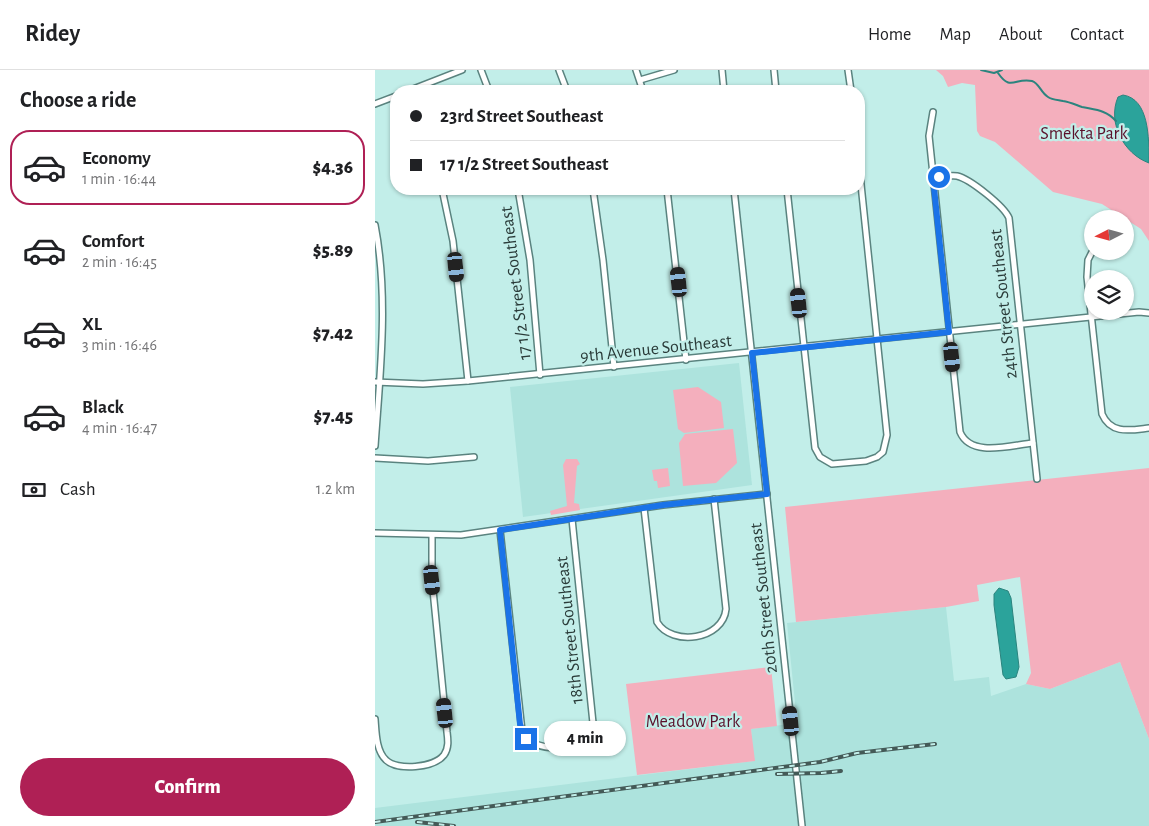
<!DOCTYPE html>
<html lang="en">
<head>
<meta charset="utf-8">
<style>
  body { margin:0; font-family:"Alegreya Sans",sans-serif; background:#f6f6f6; color:#202124; height:100vh; display:flex; flex-direction:column; font-size:19px; white-space:nowrap }
  * { box-sizing:border-box; margin:0 }
  p { font-size:16px; color:#757577 }
  .icon { flex:none; width:28px; height:28px; fill:none; stroke:currentColor; stroke-width:2; stroke-linecap:round; stroke-linejoin:round }
  .map { position:relative; flex:1; overflow:hidden }
  .drawer { display:flex; flex-direction:column; background:#fff; width:375px }
  .drawer>* { flex:none }
  .top-card { position:absolute; left:15px; top:15px; width:475px; height:110px; border-radius:20px; box-shadow:0 1px 4px #0004; display:grid; align-content:center; height:110px; padding:0 20px; background:#fff }
  .needle { width:32px; rotate:264deg }
  .buttons { position:absolute; left:709px; top:140px; display:grid; gap:10px }
  .buttons a { display:grid; place-items:center; width:50px; height:50px; border-radius:50%; background:#fff; box-shadow:0 1px 4px #0004; font-size:25px }
  .end { position:absolute; width:22px; height:22px; margin:-11px; border:6px solid #1a73e8; background:#fff; box-shadow:0 0 0 2px #fff }
  .from { border-radius:50% }
  .bubble { position:absolute; height:35px; border-radius:18px; background:#fff; box-shadow:0 1px 4px #0004; font-size:16px; font-weight:800; line-height:35px; text-align:center }
  .car { position:absolute; width:15px; height:30px; margin:-15px -8px; border-radius:6px; box-shadow:0 0 4px 1px #0007; background:linear-gradient(#222 24%,#8ab4d8 0 40%,#222 0 76%,#8ab4d8 0 86%,#222 0) }
  .top-card b { display:flex; align-items:center; gap:18px; height:48px; font-size:19px }
  .top-card b+b { border-top:1px solid #e0e0e0 }
  .top-card i { width:12px; height:12px; background:#202124 }
  ul { padding:0; list-style:none }
  li { display:flex; align-items:center; gap:15px; height:75px; margin:0 10px 8px; padding:0 10px; border:2px solid transparent; border-radius:20px }
  li div { flex:1 }
  li b { display:block; font-size:19px }
  li em { font-style:normal; font-weight:800 }
  li.selected { border-color:#af2055 }
  li>.icon { width:45px; height:45px; stroke-width:1.5 }
  h2 { padding:0 20px; font-size:22px; line-height:60px }
  .pay { display:flex; align-items:center; gap:12px; height:55px; padding:0 20px; font-size:19px }
  .pay p { margin-inline-start:auto }
  .primary-button { display:flex; gap:10px; margin-top:auto; padding:10px 20px }
  .primary-button a { flex:1; height:58px; border-radius:30px; background:#af2055; color:#fff; font-size:20px; font-weight:800; line-height:58px; text-align:center }
  header { display:flex; align-items:center; gap:30px; box-sizing:border-box; height:70px; padding:0 25px; background:#fff; border-bottom:1px solid #e0e0e0 }
  header strong { font-size:24px }
  nav { display:flex; gap:28px; margin-inline-start:auto; font-size:18px }
  main { display:flex; flex:1; min-height:0 }
  .map>svg:first-child { display:block }
</style>
</head>
<body>
<header>
<strong>Ridey</strong>
<nav><a>Home</a><a>Map</a><a>About</a><a>Contact</a></nav>
</header>
<main>
<section class="drawer">
<h2>Choose a ride</h2>
<ul>
<li class="selected"><svg class="icon" aria-label="car" viewBox="0 0 24 24"><path d="M5 17H2v-5l4-1 3-4h7l3 4 3 1v5h-3M9 17h6M6 11h13"/><circle cx="7" cy="17" r="2"/><circle cx="17" cy="17" r="2"/></svg><div><b>Economy</b><p>1 min · 16:44</p></div><em>$4.36</em></li>
<li><svg class="icon" aria-label="car" viewBox="0 0 24 24"><path d="M5 17H2v-5l4-1 3-4h7l3 4 3 1v5h-3M9 17h6M6 11h13"/><circle cx="7" cy="17" r="2"/><circle cx="17" cy="17" r="2"/></svg><div><b>Comfort</b><p>2 min · 16:45</p></div><em>$5.89</em></li>
<li><svg class="icon" aria-label="car" viewBox="0 0 24 24"><path d="M5 17H2v-5l4-1 3-4h7l3 4 3 1v5h-3M9 17h6M6 11h13"/><circle cx="7" cy="17" r="2"/><circle cx="17" cy="17" r="2"/></svg><div><b>XL</b><p>3 min · 16:46</p></div><em>$7.42</em></li>
<li><svg class="icon" aria-label="car" viewBox="0 0 24 24"><path d="M5 17H2v-5l4-1 3-4h7l3 4 3 1v5h-3M9 17h6M6 11h13"/><circle cx="7" cy="17" r="2"/><circle cx="17" cy="17" r="2"/></svg><div><b>Black</b><p>4 min · 16:47</p></div><em>$7.45</em></li>
</ul>
<div class="pay"><svg class="icon" aria-label="cash" viewBox="0 0 24 24"><path d="M3 7h18v10H3z"/><circle cx="12" cy="12" r="2"/></svg>Cash<p>1.2 km</p></div>
<div class="primary-button"><a>Confirm</a></div>
</section>
<div class="map">
<svg width="774" height="756" viewBox="0 0 774 756">
  <rect width="100%" height="100%" fill="#c2eee9"/>
  <g fill="#ade3dd">
    <polygon points="364,293 377,415 148,447 135,317"/>
    <polygon points="571,537 579,611 614,607 616,626 651,614 675,619 745,592 774,669 774,756 0,756 0,738 379,691 376,659 422,653 412,553"/>
  </g>
  <g fill="#f4afbd">
    <polygon points="561,0 774,0 774,171 766,159 727,134 678,122 620,72 605,66 602,61 600,15 587,13 573,17 568,6"/>
    <polygon points="323,317 346,332 349,358 309,363 303,359 298,320"/>
    <polygon points="358,359 362,393 341,413 308,416 304,373 310,364"/>
    <polygon points="191,389 202,389 205,394 202,396 199,433 204,434 205,440 176,445 175,441 192,436 188,395"/>
    <polygon points="293,398 295,416 283,418 282,411 279,411 277,400"/>
    <polygon points="774,398 774,669 745,592 675,619 651,614 656,603 645,507 602,515 604,531 571,537 421,552 410,437"/>
    <polygon points="396,597 402,656 376,659 380,691 262,705 251,614"/>
  </g>
  <g fill="#2ba39b" stroke="#2b847e">
    <path d="M748 25C774 29 774 67 774 93 749 84 732 53 743 27Z"/>
    <polygon points="624,518 633,521 636,528 644,597 641,607 631,609 628,605 619,535 619,524"/>
  </g>
  <g fill="none" stroke-linecap="round" stroke-linejoin="round">
    <g stroke="#2b847e" stroke-width="2">
      <polyline points="606,0 619,3 627,0"/>
      <path d="M623 3C636 22 640 7 657 11 664 13 666 23 673 27 677 30 684 30 688 31 695 32 701 35 707 37 721 40 731 40 741 51"/>
    </g>
    <defs>
      <g id="minor">
        <polyline points="106,0 114,21"/>
        <polyline points="184,0 192,21"/>
        <polyline points="261,0 268,21"/>
        <polyline points="347,0 349,21"/>
        <polyline points="399,0 401,21"/>
        <polyline points="473,0 476,21"/>
        <polyline points="265,10 299,0"/>
        <polyline points="33,21 87,0"/>
        <polyline points="0,34 21,26"/>
        <path d="M558 42 554 66 585 362C596 388 636 375 658 373"/>
        <path d="M558 108C566 107 574 105 582 106 595 109 629 136 634 148L662 409"/>
        <polyline points="67,119 78,171 93,311"/>
        <polyline points="143,119 155,190 165,305"/>
        <polyline points="218,119 228,190 239,297"/>
        <polyline points="292,119 311,290"/>
        <polyline points="359,119 427,756"/>
        <polyline points="412,119 440,378 445,387 457,394 491,391 502,387 508,382 512,365 484,95"/>
        <path d="M0 155C14 228 5 303 0 376"/>
        <path d="M717 182 713 190 712 207 727 344C736 365 756 360 774 358"/>
        <polyline points="0,312 48,314 93,311 764,242 774,243"/>
        <polyline points="0,388 53,391 99,387"/>
        <path d="M269 438 282 552C297 577 348 570 351 539L339 429"/>
        <path d="M125 460 147 661C158 687 215 681 218 653L197 449"/>
        <polyline points="0,463 86,465 288,435 392,424"/>
        <path d="M0 649C1 662 1 681 11 690 22 701 59 698 69 685 74 678 73 670 72 662L57 510V466"/>
      </g>
    </defs>
    <use href="#minor" stroke="#5a837f" stroke-width="8"/>
    <use href="#minor" stroke="#fff" stroke-width="5"/>
    <defs>
      <g id="rail">
        <polyline points="402,704 446,703 466,701"/>
        <polyline points="0,752 445,692 482,683 560,674"/>
        <polyline points="42,752 79,756"/>
      </g>
    </defs>
    <use href="#rail" stroke="#445a57" stroke-width="4"/>
    <use href="#rail" stroke="#c2eee9" stroke-width="2" stroke-dasharray="5.5" stroke-linecap="butt"/>
  </g>
  <g fill="none" stroke-linecap="round" stroke-linejoin="round">
    <polyline stroke="#1a73e8" stroke-width="6" points="151,669 145,654 125,460 288,435 392,424 377,283 574,262 558,108 564,107"/>
  </g>
  <g text-anchor="middle" dominant-baseline="central" stroke-width="4.5" stroke-linejoin="round" paint-order="stroke">
    <g font-size="18" fill="#5a102a" stroke="#c2eee9">
      <text x="709" y="64">Smekta Park</text>
      <text x="318" y="652">Meadow Park</text>
    </g>
    <g font-size="18" fill="#2a3b39" stroke="#c2eee9">
      <text transform="translate(141 213) rotate(-97)">17 1/2 Street Southeast</text>
      <text transform="translate(629 234) rotate(-96)">24th Street Southeast</text>
      <text transform="translate(281 279) rotate(-6)">9th Avenue Southeast</text>
      <text transform="translate(389 528) rotate(-96)">20th Street Southeast</text>
      <text transform="translate(195 560) rotate(-96)">18th Street Southeast</text>
    </g>
  </g>
</svg>
<div class="buttons">
<a><svg class="needle" viewBox="-14 -14 28 28"><path d="M0-13l5 13h-10z" fill="#e53935"/><path d="M0 13l5-13h-10z" fill="#757577"/></svg></a>
<a><svg class="icon" aria-label="layers" viewBox="0 0 24 24"><path d="M12 4l9 5-9 5-9-5zM3 14l9 5 9-5"/></svg></a>
</div>
<i class="end from" style="left:564px;top:107px"></i>
<i class="end" style="left:151px;top:669px"></i>
<div class="bubble" style="left:169px;top:651px;width:82px">4 min</div>
<i class="car" style="left:81px;top:197px;rotate:174deg"></i>
<i class="car" style="left:304px;top:212px;rotate:354deg"></i>
<i class="car" style="left:424px;top:233px;rotate:354deg"></i>
<i class="car" style="left:577px;top:287px;rotate:174deg"></i>
<i class="car" style="left:57px;top:510px;rotate:174deg"></i>
<i class="car" style="left:70px;top:643px;rotate:354deg"></i>
<i class="car" style="left:416px;top:651px;rotate:354deg"></i>
<div class="top-card">
<b><i class="from"></i>23rd Street Southeast</b>
<b><i></i>17 1/2 Street Southeast</b>
</div>
</div>
</main>
</body>
</html>
